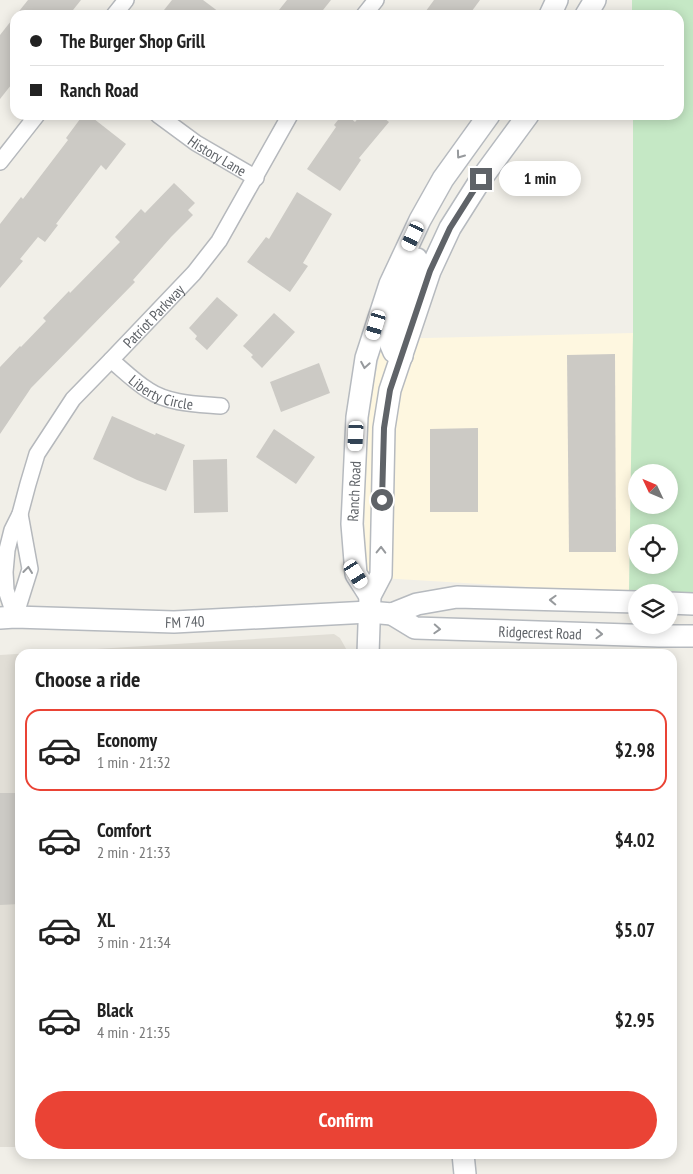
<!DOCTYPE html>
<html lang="en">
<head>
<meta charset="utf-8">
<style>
  body { margin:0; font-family:"PT Sans Narrow",sans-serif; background:#f6f6f6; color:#222; height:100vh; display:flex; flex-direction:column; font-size:19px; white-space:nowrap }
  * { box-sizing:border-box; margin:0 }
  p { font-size:16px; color:#767676 }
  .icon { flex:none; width:28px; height:28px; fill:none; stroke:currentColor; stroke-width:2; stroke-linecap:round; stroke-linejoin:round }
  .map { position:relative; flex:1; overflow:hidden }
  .details { position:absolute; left:15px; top:649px; width:662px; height:510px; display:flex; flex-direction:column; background:#fff; border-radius:15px; box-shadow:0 2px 12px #0003 }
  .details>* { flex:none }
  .top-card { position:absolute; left:10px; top:10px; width:674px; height:110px; border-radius:15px; box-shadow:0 2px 12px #0003; display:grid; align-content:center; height:110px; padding:0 20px; background:#fff }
  .needle { width:32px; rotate:314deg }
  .buttons { position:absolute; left:628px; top:464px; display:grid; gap:10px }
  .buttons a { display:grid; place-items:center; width:50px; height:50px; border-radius:50%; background:#fff; box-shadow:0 2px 12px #0003; font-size:25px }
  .end { position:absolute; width:22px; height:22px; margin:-11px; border:6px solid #5f6368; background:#fff; box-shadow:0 0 0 2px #fff }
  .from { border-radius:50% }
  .bubble { position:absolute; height:35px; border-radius:18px; background:#fff; box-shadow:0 2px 12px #0003; font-size:16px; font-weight:600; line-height:35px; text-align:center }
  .car { position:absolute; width:15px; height:30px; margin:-15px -8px; border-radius:6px; box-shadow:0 0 4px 1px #0007; background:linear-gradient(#fff 24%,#345 0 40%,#fff 0 76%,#345 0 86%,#fff 0) }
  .top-card b { display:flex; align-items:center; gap:18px; height:48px; font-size:19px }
  .top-card b+b { border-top:1px solid #e0e0e0 }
  .top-card i { width:12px; height:12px; background:#222 }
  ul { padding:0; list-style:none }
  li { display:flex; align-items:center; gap:15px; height:82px; margin:0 10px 8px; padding:0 10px; border:2px solid transparent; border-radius:15px }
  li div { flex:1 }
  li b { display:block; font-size:19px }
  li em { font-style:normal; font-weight:600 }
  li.active { border-color:#ea4335 }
  li>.icon { width:45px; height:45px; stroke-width:1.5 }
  h2 { padding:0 20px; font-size:22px; line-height:60px }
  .cta { display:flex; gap:10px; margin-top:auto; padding:10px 20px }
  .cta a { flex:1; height:58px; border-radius:30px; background:#ea4335; color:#fff; font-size:20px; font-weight:600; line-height:58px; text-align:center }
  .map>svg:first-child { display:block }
</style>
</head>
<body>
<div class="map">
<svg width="693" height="1174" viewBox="0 0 693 1174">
  <rect width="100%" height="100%" fill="#f1efe8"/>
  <polygon fill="#fef7e0" points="633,333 629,593 364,577 365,469 368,418 372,392 383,339"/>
  <polygon fill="#e1ded6" points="334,634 340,638 349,654 20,654 20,1147 0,1147 0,655"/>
  <path fill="#c5e8c5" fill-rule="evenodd" d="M632 0H693V593H629L633 333V115H679V15H632ZM636 472H669V505H636ZM636 532H669V565H636Z"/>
  <g fill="#cccac5">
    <polygon points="28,0 81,0 69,15 16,15"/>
    <polygon points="172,0 203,0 223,15 171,15 164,10"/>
    <polygon points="287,0 331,0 319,15 275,15"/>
    <polygon points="434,0 480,0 469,15 423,15"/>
    <polygon points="15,16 15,80 0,99 0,35"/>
    <polygon points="83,115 89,115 126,144 106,170 101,165 56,224 58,225 45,242 38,237 20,259 23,261 0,288 0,224 21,197 23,199 68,140 66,138"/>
    <polygon points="342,115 347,115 355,122 361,115 380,115 389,122 359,158 361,160 340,191 307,169 336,127 334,125"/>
    <polygon points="174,183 195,203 188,210 193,215 171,237 133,280 135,282 31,388 0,434 0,367 20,346 21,347 46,321 43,318 69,291 70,293 120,242 115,237 141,209 145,213"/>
    <polygon points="297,192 332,214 303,263 308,266 290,292 247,262 266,237 269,239"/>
    <polygon points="217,297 238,315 207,350 195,339 197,336 189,328"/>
    <polygon points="274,313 295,332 262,368 251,357 253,355 243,346"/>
    <polygon points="615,354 616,552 569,552 567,355"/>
    <polygon points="319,363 330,393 281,412 270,382"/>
    <polygon points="112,416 155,435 156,433 185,445 166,491 137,480 93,459"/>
    <polygon points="478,428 478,512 430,512 430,429"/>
    <polygon points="274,429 315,457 296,484 256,457"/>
    <polygon points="227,459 228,512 194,513 193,460"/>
    <polygon points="0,793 20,793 20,904 0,905"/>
  </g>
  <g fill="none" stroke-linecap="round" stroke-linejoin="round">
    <defs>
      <g id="street">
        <polyline points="114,15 126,0"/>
        <polyline points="364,15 376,0"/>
        <path id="s1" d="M158 115 196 143 256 178"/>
        <polyline points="0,162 37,115"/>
        <path id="s2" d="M111 360C123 370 135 382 148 390 169 404 197 404 221 406"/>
        <path id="s3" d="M15 617 6 590 5 572 7 550 12 530 20 514 28 484 37 454 73 399 111 360 194 273 219 241 290 115"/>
        <polyline points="15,617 30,569 20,514"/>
      </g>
      <g id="secondary">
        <polyline points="550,15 557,0"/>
        <polyline points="586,15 595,0"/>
        <polyline points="402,356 394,352 391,345 390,333 396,311 417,259"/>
        <path id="s4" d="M370 596 356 574 352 524 357 417 366 358 390 284 420 220 443 179 489 115"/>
        <polyline points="669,603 693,604"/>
        <path id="s5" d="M392 614 415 628 659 636H693"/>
        <path id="s6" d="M0 618 15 617 174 622 369 612 392 614 417 604 457 597 636 602"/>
        <polyline points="368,654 370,596 381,575 384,428 390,390 430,271 450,228 481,179 528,115"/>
        <polyline points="463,1154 465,1174"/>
      </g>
    </defs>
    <use href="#street" stroke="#b5b8bc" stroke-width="18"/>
    <use href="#secondary" stroke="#b6babf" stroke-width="24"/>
    <use href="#street" stroke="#fff" stroke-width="15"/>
    <use href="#secondary" stroke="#fff" stroke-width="21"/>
  </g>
  <defs><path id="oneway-chevron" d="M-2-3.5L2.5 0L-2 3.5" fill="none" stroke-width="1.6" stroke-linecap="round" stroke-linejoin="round" transform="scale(1.25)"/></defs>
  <g stroke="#979a9d">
    <use href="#oneway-chevron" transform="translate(460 155) rotate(126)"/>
    <use href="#oneway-chevron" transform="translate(365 365) rotate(100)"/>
    <use href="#oneway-chevron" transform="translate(381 550) rotate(-89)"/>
    <use href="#oneway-chevron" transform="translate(28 570) rotate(-83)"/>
    <use href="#oneway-chevron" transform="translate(553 600) rotate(-178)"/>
    <use href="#oneway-chevron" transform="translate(437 629) rotate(3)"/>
    <use href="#oneway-chevron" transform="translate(599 634) rotate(2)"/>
  </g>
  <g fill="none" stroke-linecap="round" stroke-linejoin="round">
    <polyline stroke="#5f6368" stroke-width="6" points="382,500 384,428 390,390 430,271 450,228 481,179"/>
  </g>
  <g text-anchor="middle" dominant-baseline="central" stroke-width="4" stroke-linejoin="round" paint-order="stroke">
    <g font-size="15" fill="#5f6368" stroke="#fff">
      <text stroke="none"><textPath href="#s1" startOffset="72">History Lane</textPath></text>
      <text stroke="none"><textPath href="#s3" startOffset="351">Patriot Parkway</textPath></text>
      <text stroke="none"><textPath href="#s2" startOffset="61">Liberty Circle</textPath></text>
      <text stroke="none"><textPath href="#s4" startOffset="109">Ranch Road</textPath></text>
      <text stroke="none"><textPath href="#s6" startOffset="185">FM 740</textPath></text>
      <text stroke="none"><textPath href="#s5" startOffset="152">Ridgecrest Road</textPath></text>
    </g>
  </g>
</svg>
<div class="buttons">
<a><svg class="needle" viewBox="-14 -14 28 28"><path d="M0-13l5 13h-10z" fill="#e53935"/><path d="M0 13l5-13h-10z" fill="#767676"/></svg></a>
<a><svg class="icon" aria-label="locate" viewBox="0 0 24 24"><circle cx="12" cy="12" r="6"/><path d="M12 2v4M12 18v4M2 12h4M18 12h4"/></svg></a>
<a><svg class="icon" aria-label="layers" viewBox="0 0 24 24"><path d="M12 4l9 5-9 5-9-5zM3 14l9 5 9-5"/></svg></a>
</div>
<i class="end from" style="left:382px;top:500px"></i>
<i class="end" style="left:481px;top:179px"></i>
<div class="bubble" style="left:499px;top:161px;width:82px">1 min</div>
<i class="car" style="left:413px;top:236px;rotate:205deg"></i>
<i class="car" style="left:376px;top:325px;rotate:197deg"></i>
<i class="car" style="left:356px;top:436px;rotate:183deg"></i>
<i class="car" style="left:356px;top:574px;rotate:148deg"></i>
<div class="top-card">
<b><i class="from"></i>The Burger Shop Grill</b>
<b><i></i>Ranch Road</b>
</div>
<section class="details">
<h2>Choose a ride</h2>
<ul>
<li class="active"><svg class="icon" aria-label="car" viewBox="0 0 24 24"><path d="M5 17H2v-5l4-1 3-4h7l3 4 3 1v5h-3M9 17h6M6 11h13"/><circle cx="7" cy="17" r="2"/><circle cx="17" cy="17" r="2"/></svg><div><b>Economy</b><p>1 min · 21:32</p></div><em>$2.98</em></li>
<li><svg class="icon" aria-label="car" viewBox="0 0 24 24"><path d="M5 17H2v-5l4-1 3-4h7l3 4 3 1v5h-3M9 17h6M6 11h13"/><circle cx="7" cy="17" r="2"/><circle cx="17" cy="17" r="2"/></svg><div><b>Comfort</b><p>2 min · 21:33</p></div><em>$4.02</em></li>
<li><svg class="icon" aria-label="car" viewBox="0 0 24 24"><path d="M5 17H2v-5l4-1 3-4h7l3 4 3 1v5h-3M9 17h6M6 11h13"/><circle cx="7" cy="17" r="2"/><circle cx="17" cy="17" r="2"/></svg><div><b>XL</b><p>3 min · 21:34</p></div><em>$5.07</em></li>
<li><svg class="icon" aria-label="car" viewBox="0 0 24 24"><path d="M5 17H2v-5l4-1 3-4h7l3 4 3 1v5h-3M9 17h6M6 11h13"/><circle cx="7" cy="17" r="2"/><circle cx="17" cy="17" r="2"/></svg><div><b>Black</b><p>4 min · 21:35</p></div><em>$2.95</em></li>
</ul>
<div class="cta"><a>Confirm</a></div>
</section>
</div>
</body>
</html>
